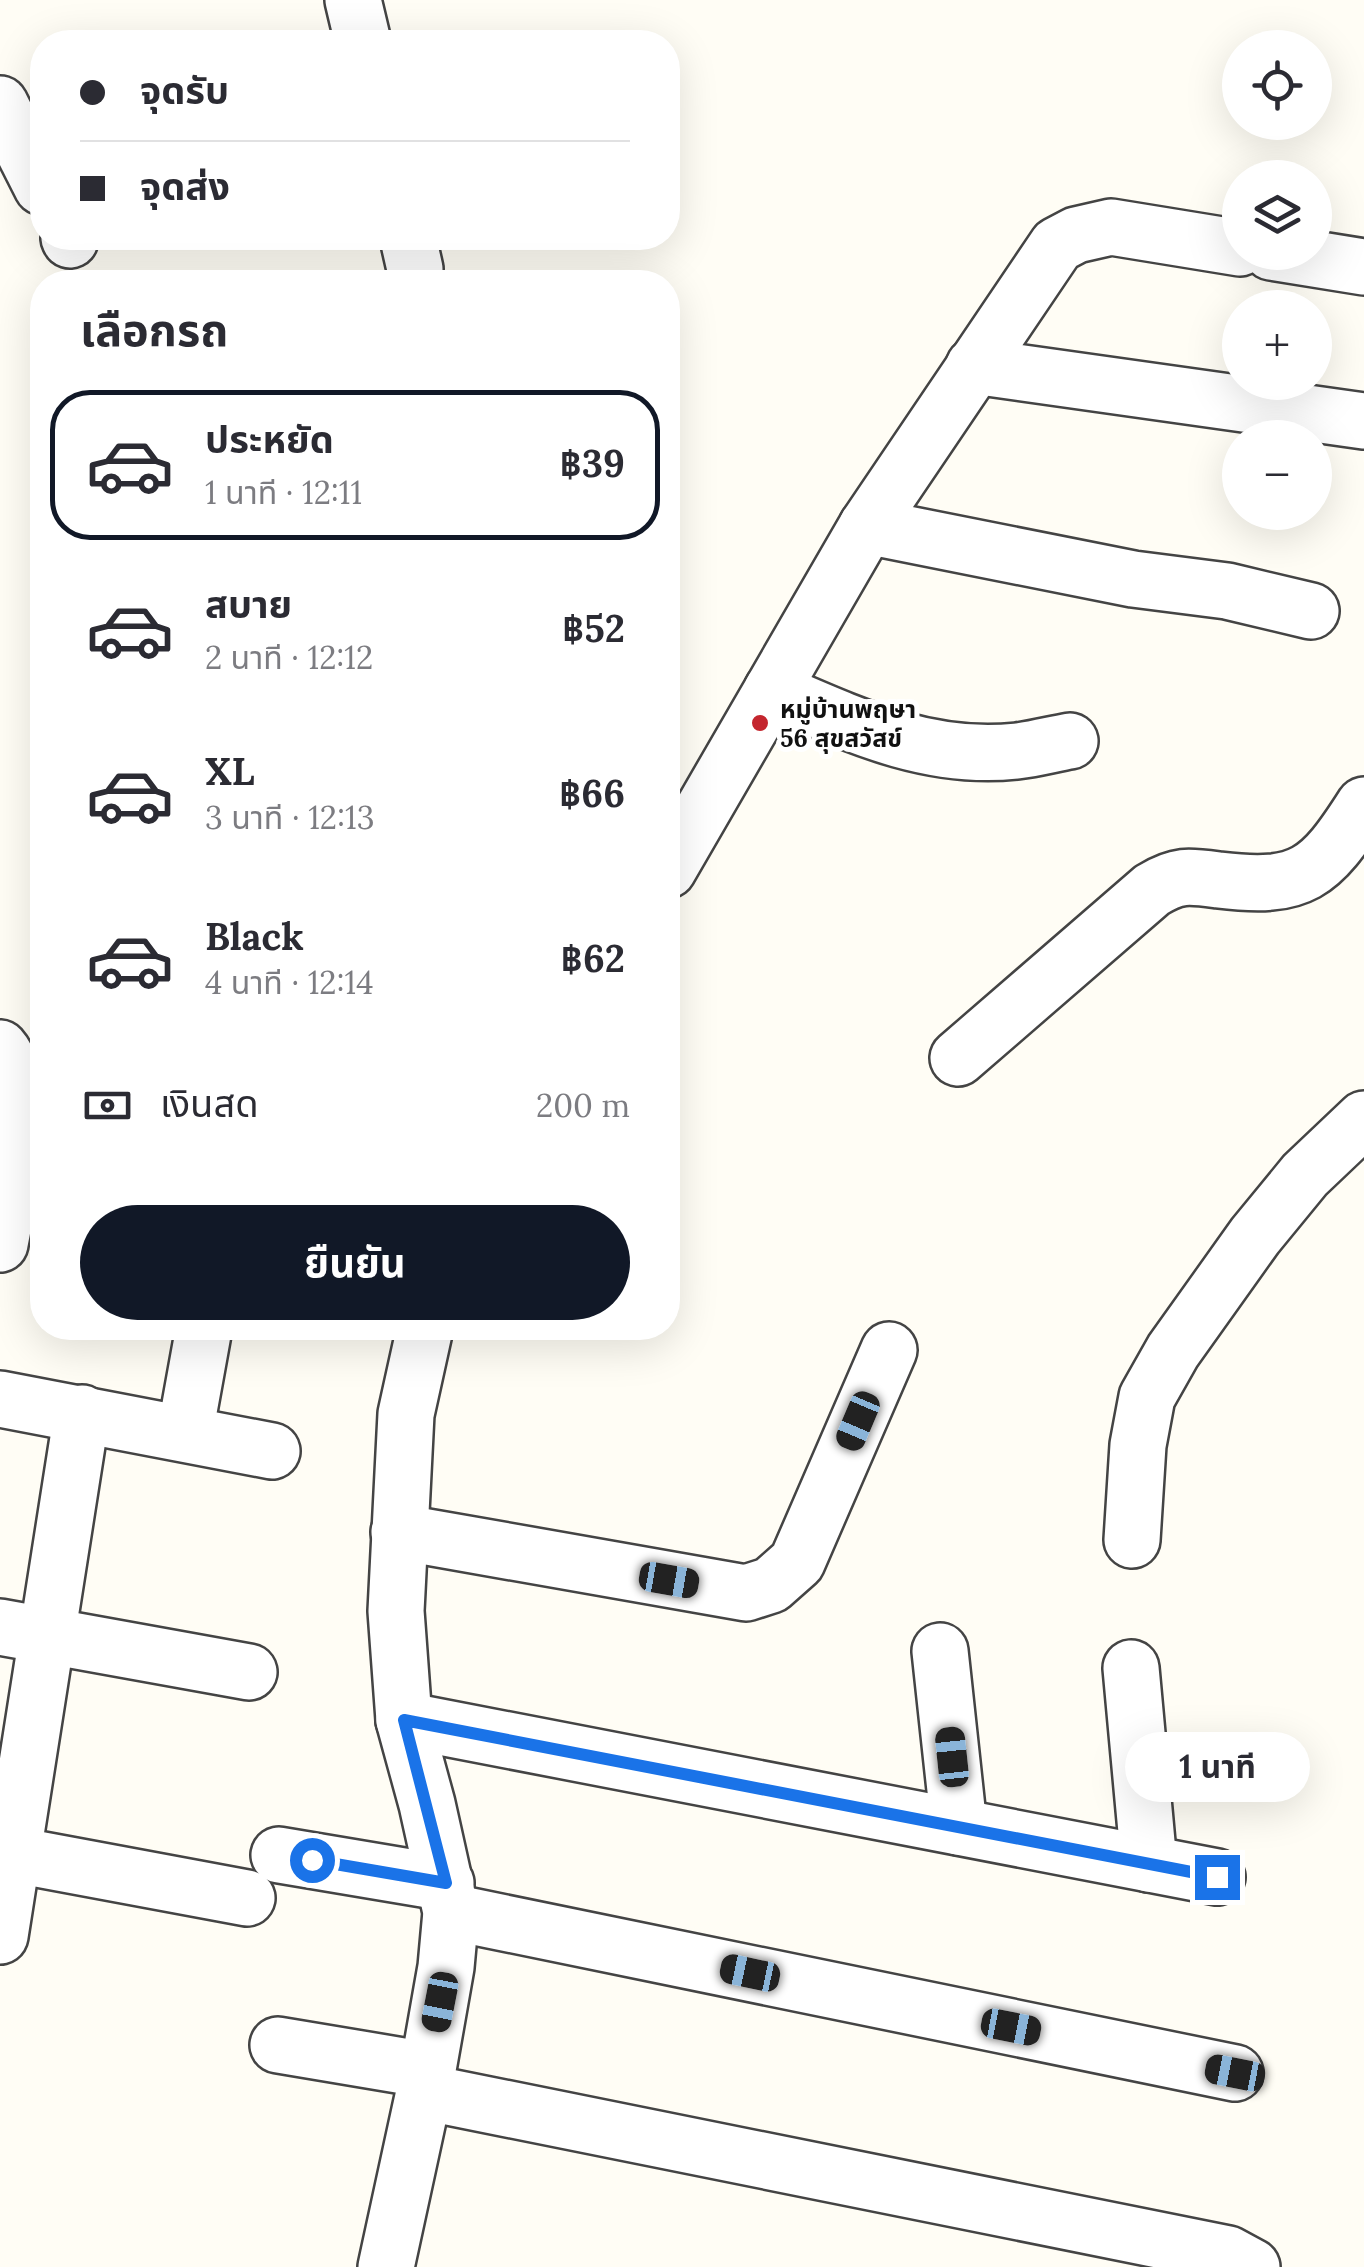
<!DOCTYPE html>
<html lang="th">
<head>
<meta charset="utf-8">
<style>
  body { margin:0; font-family:Lora,"Noto Sans Thai",serif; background:#f7f7f7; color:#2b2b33; height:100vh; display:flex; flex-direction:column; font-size:38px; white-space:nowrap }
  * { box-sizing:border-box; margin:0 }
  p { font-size:32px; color:#7c7c81 }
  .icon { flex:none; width:55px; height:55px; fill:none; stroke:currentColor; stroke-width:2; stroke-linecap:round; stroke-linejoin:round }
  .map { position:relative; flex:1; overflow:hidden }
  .panel { position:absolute; left:30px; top:270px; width:650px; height:1070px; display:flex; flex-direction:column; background:#fff; border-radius:40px; box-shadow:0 10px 40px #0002 }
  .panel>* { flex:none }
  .top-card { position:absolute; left:30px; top:30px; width:650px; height:220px; border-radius:40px; box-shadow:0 10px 40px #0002; display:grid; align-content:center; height:220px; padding:0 50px; background:#fff }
  .buttons { position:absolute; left:1222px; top:30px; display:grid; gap:20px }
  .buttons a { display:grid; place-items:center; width:110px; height:110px; border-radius:50%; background:#fff; box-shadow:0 10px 40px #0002; font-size:50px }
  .end { position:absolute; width:45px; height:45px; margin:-22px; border:12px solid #1a73e8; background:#fff; box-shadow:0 0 0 5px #fff }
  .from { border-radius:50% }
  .bubble { position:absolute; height:70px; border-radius:35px; background:#fff; box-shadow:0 10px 40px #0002; font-size:32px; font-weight:700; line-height:70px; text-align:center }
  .car { position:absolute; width:30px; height:60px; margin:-30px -15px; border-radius:12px; box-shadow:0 0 8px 2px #0007; background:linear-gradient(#222 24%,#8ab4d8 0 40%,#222 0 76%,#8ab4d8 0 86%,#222 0) }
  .top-card b { display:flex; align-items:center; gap:35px; height:95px; font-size:38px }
  .top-card b+b { border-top:2px solid #e1e1e2 }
  .top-card i { width:25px; height:25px; background:#2b2b33 }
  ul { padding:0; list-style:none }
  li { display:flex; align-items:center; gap:30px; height:150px; margin:0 20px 15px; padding:0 30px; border:5px solid transparent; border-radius:40px }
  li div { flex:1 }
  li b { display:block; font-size:38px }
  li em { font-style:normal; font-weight:700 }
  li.on { border-color:#111827 }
  li>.icon { width:90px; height:90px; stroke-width:1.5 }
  h2 { padding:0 50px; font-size:45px; line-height:120px }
  .pay { display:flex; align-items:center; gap:25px; height:110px; padding:0 50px; font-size:38px }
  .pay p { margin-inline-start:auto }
  .primary-button { display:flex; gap:20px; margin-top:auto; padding:20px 50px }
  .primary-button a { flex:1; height:115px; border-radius:60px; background:#111827; color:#fff; font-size:40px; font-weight:700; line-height:115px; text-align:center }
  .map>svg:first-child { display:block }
</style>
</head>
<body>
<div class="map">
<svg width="1364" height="2267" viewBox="0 0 1364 2267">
  <rect width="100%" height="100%" fill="#fffdf5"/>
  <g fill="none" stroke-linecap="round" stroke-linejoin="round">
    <defs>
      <g id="minor">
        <polyline points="353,0 363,42"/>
        <polyline points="0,104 42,187"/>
        <polyline points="69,238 70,240"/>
        <polyline points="408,238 415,269"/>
        <polyline points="1271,252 1364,267"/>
        <polyline points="974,366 1364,421"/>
        <polyline points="867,526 1133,579 1227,591 1311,611"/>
        <path d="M772 690C851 724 928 761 1017 751 1035 749 1053 744 1070 741"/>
        <polyline points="668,870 867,526 1057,245 1076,235 1111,227 1240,248"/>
        <path d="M0 1048C34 1086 9 1197 0 1244"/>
        <path d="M958 1058 1152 890C1178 874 1189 876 1219 880 1302 890 1320 874 1364 805"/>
        <polyline points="0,1399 272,1451"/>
        <polyline points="185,1433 204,1328"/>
        <polyline points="399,1532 746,1593 771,1585 797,1562 889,1350"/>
        <polyline points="1132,1540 1138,1445 1147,1397 1173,1351 1255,1236 1305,1175 1364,1119"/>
        <polyline points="0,1627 249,1672"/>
        <polyline points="940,1651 959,1827"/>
        <polyline points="1131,1668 1149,1864"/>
        <polyline points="404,1720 1217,1877"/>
        <polyline points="0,1852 247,1898"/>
        <polyline points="279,1855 446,1883"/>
        <polyline points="451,1912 1235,2073"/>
        <polyline points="0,1936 82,1413"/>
        <polyline points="278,2045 427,2070"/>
        <polyline points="424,2092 1228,2254 1252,2267"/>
        <polyline points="386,2267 424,2092 446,1967 451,1912 427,1804 404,1720 396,1611 406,1414 425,1328"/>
      </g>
    </defs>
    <use href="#minor" stroke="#444" stroke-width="60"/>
    <use href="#minor" stroke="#fff" stroke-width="55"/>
  </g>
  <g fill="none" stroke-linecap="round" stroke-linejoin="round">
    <polyline stroke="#1a73e8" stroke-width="12" points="312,1860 446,1883 404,1720 1217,1877"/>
  </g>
  <circle fill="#c4262e" stroke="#fff" stroke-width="4" cx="760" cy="723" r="10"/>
  <g text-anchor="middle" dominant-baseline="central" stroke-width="10" stroke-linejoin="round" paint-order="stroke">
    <g font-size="25" font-weight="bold" fill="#111" stroke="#fff" text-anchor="start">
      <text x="780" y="709">หมู่บ้านพฤษา<tspan x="780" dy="29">56 สุขสวัสข์</tspan></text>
    </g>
  </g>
</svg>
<div class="buttons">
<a><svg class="icon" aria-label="locate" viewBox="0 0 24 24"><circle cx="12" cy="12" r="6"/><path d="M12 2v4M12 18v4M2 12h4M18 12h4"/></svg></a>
<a><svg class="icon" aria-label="layers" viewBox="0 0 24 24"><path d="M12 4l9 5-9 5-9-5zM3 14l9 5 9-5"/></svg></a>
<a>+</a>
<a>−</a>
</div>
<i class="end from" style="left:312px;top:1860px"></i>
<i class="end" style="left:1217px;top:1877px"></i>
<div class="bubble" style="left:1125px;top:1732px;width:185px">1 นาที</div>
<i class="car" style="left:858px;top:1421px;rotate:203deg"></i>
<i class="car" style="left:669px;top:1580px;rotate:100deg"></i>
<i class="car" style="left:952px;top:1757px;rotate:354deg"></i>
<i class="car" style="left:750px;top:1973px;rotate:282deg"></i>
<i class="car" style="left:440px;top:2002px;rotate:191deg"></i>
<i class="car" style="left:1011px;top:2027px;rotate:101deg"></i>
<i class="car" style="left:1235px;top:2073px;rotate:281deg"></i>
<div class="top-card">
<b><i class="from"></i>จุดรับ</b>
<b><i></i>จุดส่ง</b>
</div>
<section class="panel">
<h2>เลือกรถ</h2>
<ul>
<li class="on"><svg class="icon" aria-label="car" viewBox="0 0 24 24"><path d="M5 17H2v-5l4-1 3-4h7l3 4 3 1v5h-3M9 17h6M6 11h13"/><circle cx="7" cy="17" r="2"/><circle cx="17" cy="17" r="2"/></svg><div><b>ประหยัด</b><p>1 นาที · 12:11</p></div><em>฿39</em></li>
<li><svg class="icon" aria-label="car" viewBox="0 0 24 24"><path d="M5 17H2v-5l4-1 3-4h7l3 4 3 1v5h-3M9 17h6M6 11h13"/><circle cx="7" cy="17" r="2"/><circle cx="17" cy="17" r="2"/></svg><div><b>สบาย</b><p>2 นาที · 12:12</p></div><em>฿52</em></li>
<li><svg class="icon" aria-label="car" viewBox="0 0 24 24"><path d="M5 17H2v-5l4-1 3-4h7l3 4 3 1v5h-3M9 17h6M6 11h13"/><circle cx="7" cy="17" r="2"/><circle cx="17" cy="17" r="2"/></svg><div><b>XL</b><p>3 นาที · 12:13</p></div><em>฿66</em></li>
<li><svg class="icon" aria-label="car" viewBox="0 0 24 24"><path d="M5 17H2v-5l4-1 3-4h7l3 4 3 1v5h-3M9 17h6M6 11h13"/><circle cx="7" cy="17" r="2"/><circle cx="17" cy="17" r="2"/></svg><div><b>Black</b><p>4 นาที · 12:14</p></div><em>฿62</em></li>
</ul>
<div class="pay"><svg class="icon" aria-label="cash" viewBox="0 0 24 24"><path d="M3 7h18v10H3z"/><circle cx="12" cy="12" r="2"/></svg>เงินสด<p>200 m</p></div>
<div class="primary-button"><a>ยืนยัน</a></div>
</section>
</div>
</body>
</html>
